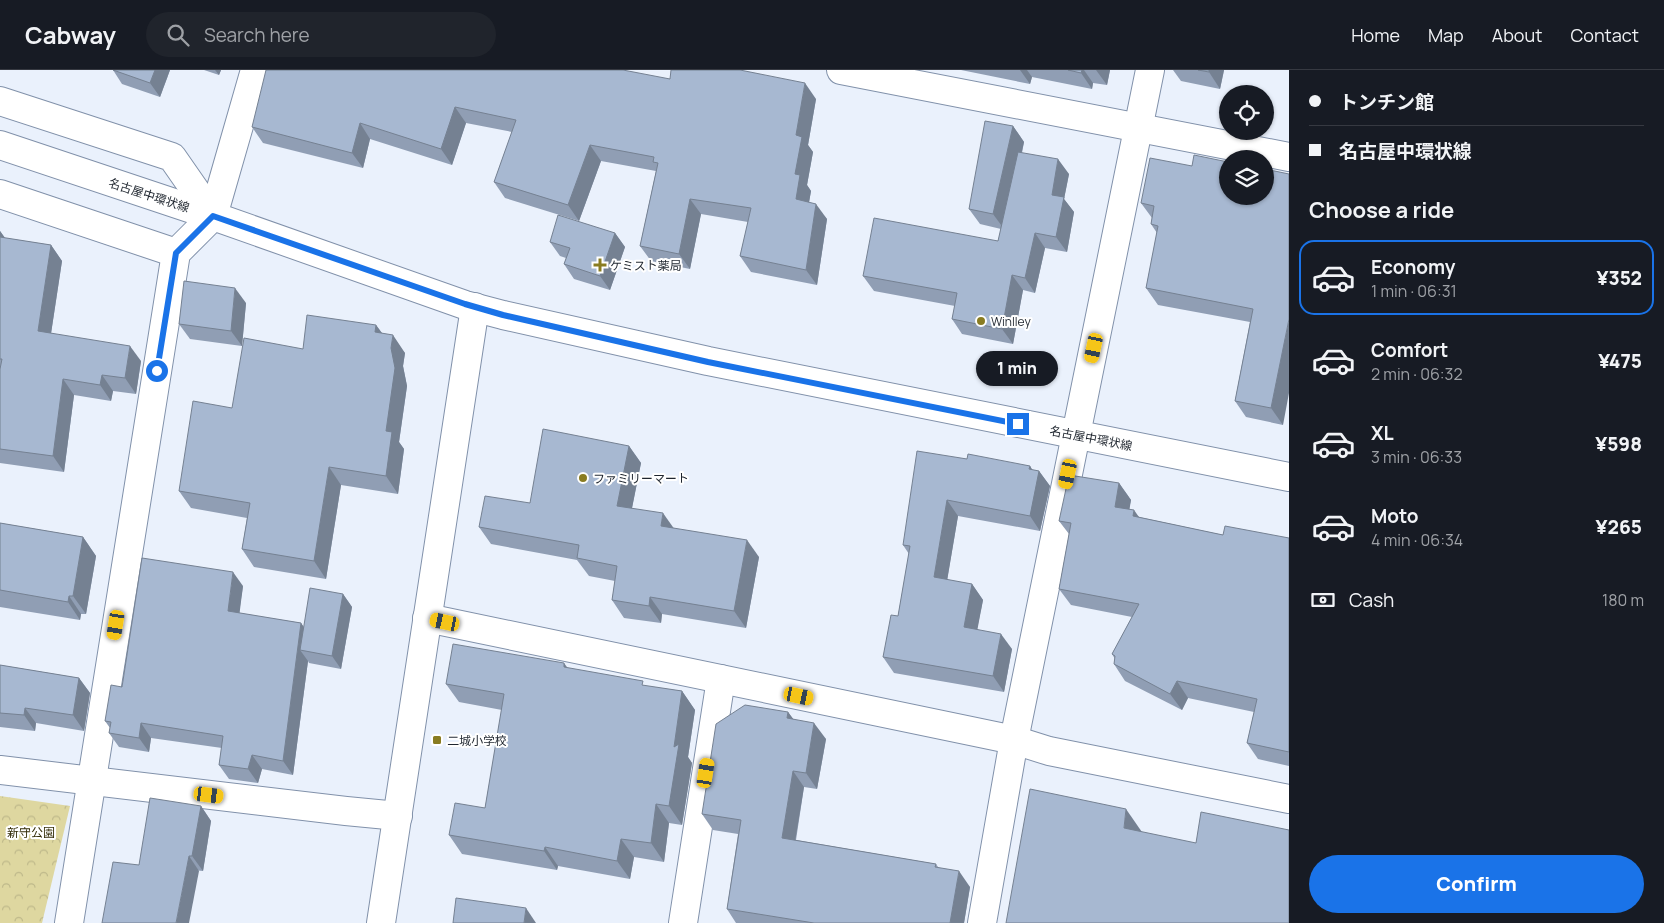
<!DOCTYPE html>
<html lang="en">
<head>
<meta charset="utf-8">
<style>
  body { margin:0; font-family:Manrope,"Noto Sans JP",sans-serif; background:#20242c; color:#f1f3f6; height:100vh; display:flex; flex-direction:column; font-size:19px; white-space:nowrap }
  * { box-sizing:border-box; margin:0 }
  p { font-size:16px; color:#9ea1a6 }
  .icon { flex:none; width:28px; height:28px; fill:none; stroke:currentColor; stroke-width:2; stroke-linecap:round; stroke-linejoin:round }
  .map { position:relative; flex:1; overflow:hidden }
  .details { display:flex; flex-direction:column; background:#171b24; width:375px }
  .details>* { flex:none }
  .guide { display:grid; align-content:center; height:110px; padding:0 20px; background:#171b24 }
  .controls { position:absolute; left:1219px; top:15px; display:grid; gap:10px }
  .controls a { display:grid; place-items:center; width:55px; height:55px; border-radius:50%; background:#171b24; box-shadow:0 1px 4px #0004; font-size:25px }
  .end { position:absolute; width:22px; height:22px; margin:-11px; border:6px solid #1a73e8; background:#fff; box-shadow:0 0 0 2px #fff }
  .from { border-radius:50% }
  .bubble { position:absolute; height:35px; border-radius:18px; background:#171b24; box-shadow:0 1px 4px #0004; font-size:16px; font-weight:800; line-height:35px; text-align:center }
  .car { position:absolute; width:15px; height:30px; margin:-15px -8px; border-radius:6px; box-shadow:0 0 4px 1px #0007; background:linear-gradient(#f5c518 24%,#345 0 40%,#f5c518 0 76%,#345 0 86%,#f5c518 0) }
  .guide b { display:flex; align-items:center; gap:18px; height:48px; font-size:19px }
  .guide b+b { border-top:1px solid #363941 }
  .guide i { width:12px; height:12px; background:#f1f3f6 }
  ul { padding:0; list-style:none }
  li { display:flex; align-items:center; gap:15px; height:75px; margin:0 10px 8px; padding:0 10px; border:2px solid transparent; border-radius:15px }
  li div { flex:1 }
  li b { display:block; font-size:19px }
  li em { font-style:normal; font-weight:800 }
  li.on { border-color:#1a73e8 }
  li>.icon { width:45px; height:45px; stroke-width:1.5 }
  h2 { padding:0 20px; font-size:22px; line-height:60px }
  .pay { display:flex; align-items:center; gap:12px; height:55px; padding:0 20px; font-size:19px }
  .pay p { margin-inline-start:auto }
  .cta { display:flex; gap:10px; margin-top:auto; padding:10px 20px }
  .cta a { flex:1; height:58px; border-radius:30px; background:#1a73e8; color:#fff; font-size:20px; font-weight:800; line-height:58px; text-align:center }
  header { display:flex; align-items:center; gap:30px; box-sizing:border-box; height:70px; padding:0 25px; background:#171b24; border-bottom:1px solid #363941 }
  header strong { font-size:24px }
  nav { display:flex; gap:28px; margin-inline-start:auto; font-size:18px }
  .search { width:350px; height:45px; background:#20242c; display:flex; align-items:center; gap:12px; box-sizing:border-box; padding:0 18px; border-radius:28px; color:#9ea1a6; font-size:19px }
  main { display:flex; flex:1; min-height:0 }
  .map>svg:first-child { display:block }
</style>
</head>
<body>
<header>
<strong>Cabway</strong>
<div class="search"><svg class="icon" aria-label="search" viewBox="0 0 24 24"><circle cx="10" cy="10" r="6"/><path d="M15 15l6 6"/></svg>Search here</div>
<nav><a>Home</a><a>Map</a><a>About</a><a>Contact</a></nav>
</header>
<main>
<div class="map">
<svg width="1289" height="853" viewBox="0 0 1289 853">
  <defs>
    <pattern id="forest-crowns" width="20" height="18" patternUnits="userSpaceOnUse" patternTransform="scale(1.25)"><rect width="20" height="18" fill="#ded7a0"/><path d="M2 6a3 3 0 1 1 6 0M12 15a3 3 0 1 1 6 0" fill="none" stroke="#beb88a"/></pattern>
  </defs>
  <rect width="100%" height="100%" fill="#eaf1fc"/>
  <polygon fill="url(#forest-crowns)" points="0,726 70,736 42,853 0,853"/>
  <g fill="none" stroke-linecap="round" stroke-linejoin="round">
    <defs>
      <g id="minor">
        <polyline points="841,0 1289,87"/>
        <polyline points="0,31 172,87 213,146"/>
        <polyline points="0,124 176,183"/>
        <polyline points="427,548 1014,670 1049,681 1289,729"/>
        <polyline points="0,700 346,741 398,746"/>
        <polyline points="69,853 176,183 213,146 255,0"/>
        <polyline points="381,853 475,237"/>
        <polyline points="683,853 721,609"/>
        <polyline points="982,853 1014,670 1150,0"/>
      </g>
      <polyline id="major" points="0,75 213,146 465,235 503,245 708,291 1289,407"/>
    </defs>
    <use href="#minor" stroke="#8191aa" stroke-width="30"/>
    <use href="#major" stroke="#8191aa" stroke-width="30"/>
    <use href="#minor" stroke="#fff" stroke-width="28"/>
    <use href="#major" stroke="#fff" stroke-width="28"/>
  </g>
  <g fill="#909eb4">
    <polygon points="113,0 170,0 160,27 122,14"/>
    <polygon points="204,0 221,0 219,5"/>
    <polygon points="961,0 1110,0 1107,15 1093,13 1092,19 1032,7 1030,14"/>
    <polygon points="1173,0 1224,0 1220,19 1181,11"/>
    <polygon points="670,9 816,29 808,75 813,82 807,115 811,121 809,132 827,149 817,215 751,202 740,186 748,152 701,144 690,199 651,191 640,176 656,101 601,91 579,151 505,128 494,112 512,62 466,53 452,95 370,69 363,98 263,73 252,57"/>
    <polygon points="1013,56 1024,72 1022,83 1069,104 1064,129 1074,142 1067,182 1045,178 1035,223 1023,220 1013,274 962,264 952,249 955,236 874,221 863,206 998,171 1001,159 980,154 969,139"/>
    <polygon points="1192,96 1289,104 1283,355 1246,347 1235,331 1250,252 1158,235 1146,218 1157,163 1151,154 1152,148 1141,133"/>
    <polygon points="0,161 5,168 51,175 62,191 51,263 141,291 136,324 113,321 111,331 74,325 64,402 0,393"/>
    <polygon points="615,163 625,177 610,220 574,209 564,194 566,188 560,186 550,172"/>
    <polygon points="246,233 242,276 190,269 179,254"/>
    <polygon points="376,255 382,263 405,283 403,296 407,316 399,372 404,379 398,424 341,415 326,509 254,497 242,479 247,448 191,438 179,421 303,279"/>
    <polygon points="629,376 641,393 632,438 673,458 759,487 746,558 662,544 661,553 624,548 612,530 615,511 589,506 577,490 491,474 479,457 530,433"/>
    <polygon points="967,389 1030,396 1032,400 1039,401 1050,416 1040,461 958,446 947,510 972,514 983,530 977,559 1012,579 1004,622 894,603 883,587 898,546 909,484 903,475"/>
    <polygon points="1119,413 1131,430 1129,439 1139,447 1223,465 1289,468 1289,696 1258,689 1247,673 1254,642 1188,628 1182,640 1125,611 1114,594 1115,589 1112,584 1132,547 1071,535 1059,519 1069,464 1059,451"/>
    <polygon points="0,453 83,467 96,486 86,544 81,544 80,550 0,537"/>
    <polygon points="243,516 239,543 301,553 304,558 343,524 352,537 341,599 309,593 308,591 293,705 262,699 258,713 229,709 219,695 222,678 151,668 149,682 119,677 109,663 110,658 105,651 122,617"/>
    <polygon points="0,595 79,608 90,623 84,661 36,653 35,661 0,657"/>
    <polygon points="568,598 646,616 682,621 695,640 688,687 692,693 682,755 669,753 664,792 634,787 630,809 558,796 557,800 462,784 449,765 485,738 502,640 459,632 446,614"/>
    <polygon points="788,642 793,649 826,669 817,719 804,717 796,770 936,794 938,797 970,817 964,853 736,853 727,839 738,764 713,760 702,744"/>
    <polygon points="201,736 211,751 203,801 139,795"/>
  </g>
  <g fill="#758192">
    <polygon points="155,0 170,0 160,27 150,13"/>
    <polygon points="215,0 221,0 219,5"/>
    <polygon points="1020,0 1027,0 1032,7 1030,14"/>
    <polygon points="1082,0 1084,0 1093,13 1092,19 1081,3"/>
    <polygon points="1096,0 1110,0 1107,15"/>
    <polygon points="1209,0 1224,0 1220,19 1209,2"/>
    <polygon points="805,13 816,29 808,75 813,82 807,115 811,121 807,144 796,129 795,104 796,65"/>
    <polygon points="455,37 466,53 452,95 441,79"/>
    <polygon points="360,53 370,69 363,98 352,83"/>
    <polygon points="1013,56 1024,72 1004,159 993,144"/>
    <polygon points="590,75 601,91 579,151 568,135"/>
    <polygon points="1058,89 1069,104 1064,129 1074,142 1067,182 1056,167 1052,125"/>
    <polygon points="690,129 701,144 690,199 679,184"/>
    <polygon points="816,134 827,149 817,215 806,200"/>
    <polygon points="0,161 10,175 0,170"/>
    <polygon points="615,163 625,177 610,220 600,206"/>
    <polygon points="1035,163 1045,178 1035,223 1025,208"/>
    <polygon points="51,175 62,191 49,277 38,261"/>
    <polygon points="1012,205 1023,220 1013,274 1002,259"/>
    <polygon points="235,218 246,233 242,276 231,261"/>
    <polygon points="1289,249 1289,323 1283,355 1271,338"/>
    <polygon points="376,255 389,273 375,262"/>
    <polygon points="393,265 405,283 403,296 407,316 399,372 404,379 398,424 386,406 386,361 391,278"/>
    <polygon points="130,276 141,291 136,324 125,308"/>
    <polygon points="102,305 113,321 111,331 100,315"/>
    <polygon points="63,309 74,325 64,402 53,386"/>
    <polygon points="629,376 641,393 629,453 617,436"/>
    <polygon points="1030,396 1037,407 1039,401 1050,416 1040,461 1030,446"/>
    <polygon points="329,397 341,415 326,509 314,491"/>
    <polygon points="1119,413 1131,430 1127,454 1115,437"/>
    <polygon points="947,430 958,446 945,523 934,507"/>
    <polygon points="1134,440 1146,457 1133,446"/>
    <polygon points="663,443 675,460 661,456"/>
    <polygon points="83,467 96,486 86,544 73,526"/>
    <polygon points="747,470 759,487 746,558 734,541"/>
    <polygon points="233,502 243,516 238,555 228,541"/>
    <polygon points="972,514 983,530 975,572 964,557"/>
    <polygon points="343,524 352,537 341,599 332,586"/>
    <polygon points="69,526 81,544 80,550 68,532"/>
    <polygon points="650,527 662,544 661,553 649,536"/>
    <polygon points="301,553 311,567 300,580 308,591 293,705 283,691"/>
    <polygon points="1001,564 1012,579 1004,622 993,606"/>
    <polygon points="564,593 577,611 564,597"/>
    <polygon points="79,608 90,623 84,661 73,645"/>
    <polygon points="1177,611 1188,628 1182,640 1170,624"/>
    <polygon points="682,621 695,640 688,687 692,693 682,755 669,736 674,677"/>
    <polygon points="25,638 36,653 35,661 24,645"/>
    <polygon points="788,642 800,658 787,648"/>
    <polygon points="141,653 151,668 149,682 139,668"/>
    <polygon points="814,653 826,669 817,719 806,703"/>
    <polygon points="252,685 262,699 258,713 248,699"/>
    <polygon points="793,701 804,717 793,784 782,768"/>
    <polygon points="656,734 669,753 664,792 651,773"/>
    <polygon points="201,736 211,751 203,801 192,786"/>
    <polygon points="1126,739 1144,765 1124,758"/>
    <polygon points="621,769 634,787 630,809 617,791"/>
    <polygon points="545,777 558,796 557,800 544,781"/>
    <polygon points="189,786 199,801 189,853 176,853"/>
    <polygon points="959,801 970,817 964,853 950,853"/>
    <polygon points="526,838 536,853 524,853"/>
  </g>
  <g fill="#a7b8d1" stroke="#758192">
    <polygon points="113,0 155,0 150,13"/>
    <polygon points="266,0 623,0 670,9 671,0 740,0 805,13 796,65 802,67 795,104 800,105 796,129 816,134 806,200 740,186 751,138 690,129 679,184 640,176 658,93 653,92 654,87 590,75 568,135 494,112 516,50 455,37 441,79 360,53 352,83 252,57"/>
    <polygon points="1068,0 1082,0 1081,3"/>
    <polygon points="1198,0 1209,0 1209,2"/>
    <polygon points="985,51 1013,56 993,144 969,139"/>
    <polygon points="1018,82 1058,89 1052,125 1064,127 1056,167 1035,163 1025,208 1012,205 1002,259 952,249 957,223 863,206 874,148 998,171"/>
    <polygon points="1194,85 1228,92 1228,126 1265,126 1265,99 1289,104 1289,249 1271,338 1235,331 1253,239 1146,218 1158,156 1151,154 1154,136 1141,133 1150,88 1192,96"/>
    <polygon points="558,145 615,163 600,206 564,194 570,178 550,172"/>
    <polygon points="0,167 51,175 38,261 130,276 125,308 102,305 100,315 63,309 53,386 0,379 0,299 2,289 0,289"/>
    <polygon points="184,211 235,218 231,261 179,254"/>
    <polygon points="307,245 376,255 375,262 393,265 391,278 395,298 386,361 392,362 386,406 329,397 314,491 242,479 250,433 179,421 193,331 232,338 244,268 303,279"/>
    <polygon points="543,359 629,376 617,436 663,443 661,456 747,470 734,541 650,527 649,536 612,530 617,496 577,488 579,475 479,457 485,426 530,433"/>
    <polygon points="917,381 967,389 968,384 1030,396 1029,399 1039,401 1030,446 947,430 934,507 972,514 964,557 1001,564 993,606 883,587 891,545 898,546 910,476 903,475"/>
    <polygon points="1069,405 1119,413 1115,437 1134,440 1133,446 1223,465 1225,456 1289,468 1289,682 1247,673 1257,629 1177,611 1170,624 1114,594 1115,586 1112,584 1139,534 1059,519 1071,453 1059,451"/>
    <polygon points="0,453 83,467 73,526 69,526 68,532 0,520"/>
    <polygon points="142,488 233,502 228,541 301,553 283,691 252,685 248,699 219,695 223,666 141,653 139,668 109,663 111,652 105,651 111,615 122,617"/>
    <polygon points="310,518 343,524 332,586 300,580"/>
    <polygon points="453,574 564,593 564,597 643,611 642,615 682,621 674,677 679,674 669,736 656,734 651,773 621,769 617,791 545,777 544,781 449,765 455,733 485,738 504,624 446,614"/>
    <polygon points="0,595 79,608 73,645 25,638 24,645 0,643"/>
    <polygon points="745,635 788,642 787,648 814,653 806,703 793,701 782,768 936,794 935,797 959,801 950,853 814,853 727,839 741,750 702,744 716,654"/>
    <polygon points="1030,719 1126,739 1124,758 1196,773 1201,742 1289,760 1289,853 1006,853"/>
    <polygon points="150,728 201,736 192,786 189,786 176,853 102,853 113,792 139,795"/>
    <polygon points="456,828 526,838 524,853 453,853"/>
  </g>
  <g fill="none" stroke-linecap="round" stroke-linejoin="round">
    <polyline stroke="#1a73e8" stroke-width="6" points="157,301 176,183 213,146 465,234 503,245 708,292 1018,354"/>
  </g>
  <g fill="#897c21" stroke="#fff" stroke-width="2">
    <path d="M597.5 187.5h5v5h5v5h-5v5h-5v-5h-5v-5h5z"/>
    <circle cx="981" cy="251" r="5"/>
    <circle cx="583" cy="408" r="5"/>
    <rect x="432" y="665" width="10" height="10" rx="2.5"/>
  </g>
  <g text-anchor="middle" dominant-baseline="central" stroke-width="4" stroke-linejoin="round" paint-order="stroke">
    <g font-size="12" fill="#1f262f" stroke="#fff">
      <text transform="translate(149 125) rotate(18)">名古屋中環状線</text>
      <text transform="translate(1091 368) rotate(11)">名古屋中環状線</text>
    </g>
    <g font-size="12" fill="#1f262f" stroke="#fff" text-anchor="start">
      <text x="610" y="195">ケミスト薬局</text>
      <text x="991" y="251">Winlley</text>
      <text x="593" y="408">ファミリーマート</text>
      <text x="447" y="670">二城小学校</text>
    </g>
    <g font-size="12" fill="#332d08" stroke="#fff">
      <text x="31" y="762">新守公園</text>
    </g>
  </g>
</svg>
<div class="controls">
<a><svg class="icon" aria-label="locate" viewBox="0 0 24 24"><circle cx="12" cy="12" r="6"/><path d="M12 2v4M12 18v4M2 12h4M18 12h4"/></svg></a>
<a><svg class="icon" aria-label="layers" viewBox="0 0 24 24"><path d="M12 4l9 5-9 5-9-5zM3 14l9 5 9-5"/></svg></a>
</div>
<i class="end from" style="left:157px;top:301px"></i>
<i class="end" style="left:1018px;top:354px"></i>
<div class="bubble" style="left:976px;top:281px;width:82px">1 min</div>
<i class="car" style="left:1094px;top:278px;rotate:192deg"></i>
<i class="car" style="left:1068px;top:404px;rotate:192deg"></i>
<i class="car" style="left:445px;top:552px;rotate:282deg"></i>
<i class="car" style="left:116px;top:555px;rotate:189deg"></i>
<i class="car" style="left:799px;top:626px;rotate:102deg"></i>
<i class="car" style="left:706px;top:703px;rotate:9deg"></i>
<i class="car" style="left:209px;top:725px;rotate:97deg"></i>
</div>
<section class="details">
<div class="guide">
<b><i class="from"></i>トンチン館</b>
<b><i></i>名古屋中環状線</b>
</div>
<h2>Choose a ride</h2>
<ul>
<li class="on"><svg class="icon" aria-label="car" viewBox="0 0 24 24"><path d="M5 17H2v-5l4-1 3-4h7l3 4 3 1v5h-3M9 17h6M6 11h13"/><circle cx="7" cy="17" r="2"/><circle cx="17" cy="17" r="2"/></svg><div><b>Economy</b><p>1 min · 06:31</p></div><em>¥352</em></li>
<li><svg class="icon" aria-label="car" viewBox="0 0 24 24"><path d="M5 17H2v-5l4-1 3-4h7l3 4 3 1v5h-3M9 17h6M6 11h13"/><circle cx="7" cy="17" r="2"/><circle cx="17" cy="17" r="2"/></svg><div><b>Comfort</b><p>2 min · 06:32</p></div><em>¥475</em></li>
<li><svg class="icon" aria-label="car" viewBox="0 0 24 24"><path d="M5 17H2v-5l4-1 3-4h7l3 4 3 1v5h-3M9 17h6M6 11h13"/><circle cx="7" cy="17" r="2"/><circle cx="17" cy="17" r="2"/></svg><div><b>XL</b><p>3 min · 06:33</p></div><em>¥598</em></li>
<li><svg class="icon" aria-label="car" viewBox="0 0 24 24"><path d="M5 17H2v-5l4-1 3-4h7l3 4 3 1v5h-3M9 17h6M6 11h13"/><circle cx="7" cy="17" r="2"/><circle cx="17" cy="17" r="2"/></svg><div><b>Moto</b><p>4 min · 06:34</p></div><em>¥265</em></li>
</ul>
<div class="pay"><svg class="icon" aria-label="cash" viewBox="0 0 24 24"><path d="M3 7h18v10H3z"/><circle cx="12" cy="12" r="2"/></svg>Cash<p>180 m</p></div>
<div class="cta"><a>Confirm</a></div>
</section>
</main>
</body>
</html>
